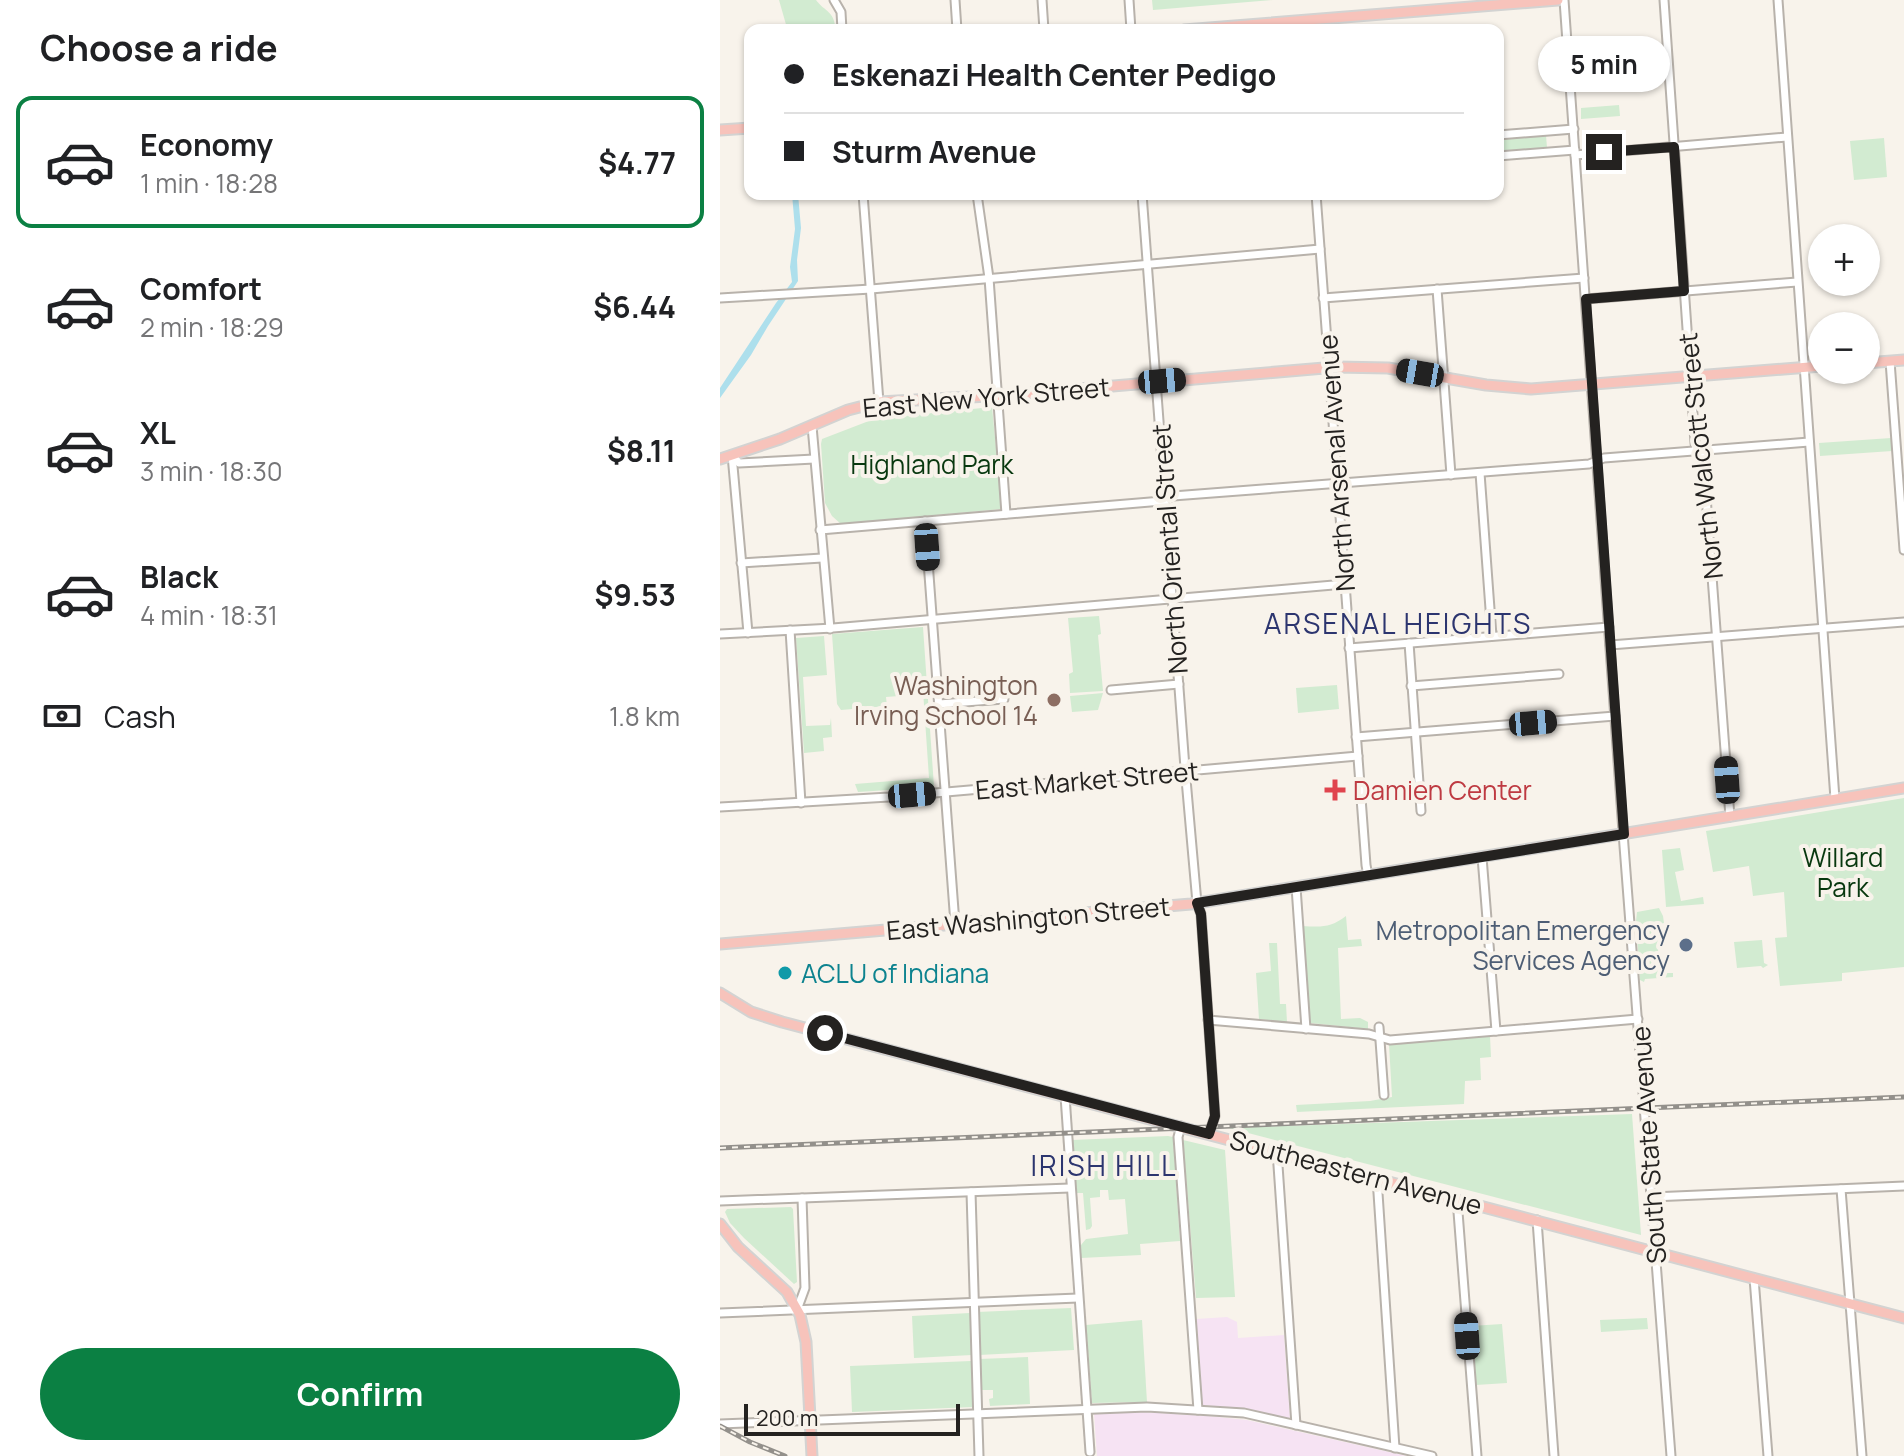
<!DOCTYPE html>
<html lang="en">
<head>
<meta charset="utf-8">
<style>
  body { margin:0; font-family:Manrope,sans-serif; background:#f6f6f6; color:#202124; height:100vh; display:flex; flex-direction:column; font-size:30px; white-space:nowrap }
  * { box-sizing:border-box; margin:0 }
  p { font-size:26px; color:#757577 }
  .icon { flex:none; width:44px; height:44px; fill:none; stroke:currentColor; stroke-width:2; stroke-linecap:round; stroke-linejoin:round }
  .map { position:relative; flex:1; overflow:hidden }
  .panel { display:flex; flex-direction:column; background:#fff; width:720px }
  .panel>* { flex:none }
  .top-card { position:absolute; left:24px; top:24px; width:760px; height:176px; border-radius:16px; box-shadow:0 2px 6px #0004; display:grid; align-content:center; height:176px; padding:0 40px; background:#fff }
  .controls { position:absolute; left:1088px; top:224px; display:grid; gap:16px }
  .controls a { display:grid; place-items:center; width:72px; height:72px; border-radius:50%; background:#fff; box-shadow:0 2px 6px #0004; font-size:40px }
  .scale { position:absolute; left:24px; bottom:20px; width:216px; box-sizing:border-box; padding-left:8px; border:4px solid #242220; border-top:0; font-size:22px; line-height:28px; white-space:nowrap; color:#242220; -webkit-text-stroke:6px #f8f3eb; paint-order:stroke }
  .end { position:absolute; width:36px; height:36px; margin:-18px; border:10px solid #242220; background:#fff; box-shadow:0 0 0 4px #fff }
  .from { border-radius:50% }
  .bubble { position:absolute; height:56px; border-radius:28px; background:#fff; box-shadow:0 2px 6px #0004; font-size:26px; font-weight:700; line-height:56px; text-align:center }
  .car { position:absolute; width:24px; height:48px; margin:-24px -12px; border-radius:10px; box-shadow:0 0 6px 2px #0007; background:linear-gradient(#222 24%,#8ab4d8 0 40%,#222 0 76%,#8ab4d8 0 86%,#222 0) }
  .top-card b { display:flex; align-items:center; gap:28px; height:76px; font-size:30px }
  .top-card b+b { border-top:2px solid #e0e0e0 }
  .top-card i { width:20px; height:20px; background:#202124 }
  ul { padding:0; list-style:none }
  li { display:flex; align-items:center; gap:24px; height:132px; margin:0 16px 12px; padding:0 24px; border:4px solid transparent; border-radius:16px }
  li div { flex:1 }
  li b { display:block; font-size:30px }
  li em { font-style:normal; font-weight:700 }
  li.selected { border-color:#0b8043 }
  li>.icon { width:72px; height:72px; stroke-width:1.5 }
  h2 { padding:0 40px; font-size:36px; line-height:96px }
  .pay { display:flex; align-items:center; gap:20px; height:88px; padding:0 40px; font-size:30px }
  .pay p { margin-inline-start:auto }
  .primary-button { display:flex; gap:16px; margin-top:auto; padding:16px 40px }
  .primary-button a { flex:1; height:92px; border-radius:48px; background:#0b8043; color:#fff; font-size:32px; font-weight:700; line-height:92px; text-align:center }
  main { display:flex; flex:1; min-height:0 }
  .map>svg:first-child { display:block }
</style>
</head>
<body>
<main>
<section class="panel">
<h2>Choose a ride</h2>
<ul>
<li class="selected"><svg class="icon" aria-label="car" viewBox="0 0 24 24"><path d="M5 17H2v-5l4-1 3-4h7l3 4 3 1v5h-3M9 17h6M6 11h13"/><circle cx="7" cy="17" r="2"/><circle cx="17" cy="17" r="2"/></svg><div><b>Economy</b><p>1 min · 18:28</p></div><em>$4.77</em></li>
<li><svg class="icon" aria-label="car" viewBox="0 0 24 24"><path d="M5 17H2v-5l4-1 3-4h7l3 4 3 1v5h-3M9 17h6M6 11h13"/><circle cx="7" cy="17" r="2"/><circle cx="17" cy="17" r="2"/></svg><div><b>Comfort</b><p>2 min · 18:29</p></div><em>$6.44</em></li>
<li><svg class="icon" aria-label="car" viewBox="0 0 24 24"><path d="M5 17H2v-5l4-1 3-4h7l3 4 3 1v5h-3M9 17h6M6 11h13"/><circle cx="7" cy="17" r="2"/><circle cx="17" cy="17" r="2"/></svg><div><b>XL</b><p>3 min · 18:30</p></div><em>$8.11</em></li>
<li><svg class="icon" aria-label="car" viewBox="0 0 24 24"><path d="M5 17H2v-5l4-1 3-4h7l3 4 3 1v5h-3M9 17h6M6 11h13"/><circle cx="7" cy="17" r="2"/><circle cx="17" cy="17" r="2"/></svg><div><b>Black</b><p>4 min · 18:31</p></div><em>$9.53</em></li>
</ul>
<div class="pay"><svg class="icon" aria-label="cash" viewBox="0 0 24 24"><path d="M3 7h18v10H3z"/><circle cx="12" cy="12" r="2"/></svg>Cash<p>1.8 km</p></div>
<div class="primary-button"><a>Confirm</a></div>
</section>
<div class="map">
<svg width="1184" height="1456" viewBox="0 0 1184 1456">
  <rect width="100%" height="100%" fill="#f8f3eb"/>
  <g fill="#f6e3f3">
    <polygon points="507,1317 517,1322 518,1338 564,1335 570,1419 519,1408 481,1405 476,1319"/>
    <polygon points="422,1412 488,1416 527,1420 687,1456 377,1456 374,1413"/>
  </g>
  <g fill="#d2ebd1">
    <path d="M59 0H96C103 10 113 11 115 25L67 28Z"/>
    <polygon points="432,0 553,0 433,10"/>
    <polygon points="899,105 900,116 861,119 861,108"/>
    <polygon points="826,135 827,148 778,152 778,139"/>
    <polygon points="1164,138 1167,177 1134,180 1130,141"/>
    <polygon points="272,407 282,509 121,524 112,516 105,503 101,444 102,439 154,419"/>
    <polygon points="1171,438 1172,451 1100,456 1099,443"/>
    <polygon points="379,616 381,634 378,635 383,691 350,693 349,674 353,672 348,618"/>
    <polygon points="203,627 214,787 138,792 135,784 209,778 203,690 179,691 179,696 166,697 167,706 121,710 117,704 112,634"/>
    <polygon points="104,636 107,675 83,677 86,726 110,725 111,718 112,737 103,738 104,751 84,753 76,638"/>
    <polygon points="617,685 619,709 578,713 576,688"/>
    <polygon points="383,693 378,710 352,712 350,696"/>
    <polygon points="1184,798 1184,967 1122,973 1122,981 1060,986 1055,938 1067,937 1064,892 1033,896 1029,866 993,872 986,831"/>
    <polygon points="960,848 964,870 955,872 961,901 983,897 984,904 946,907 942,850"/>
    <polygon points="939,908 943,916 944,923 940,924 941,939 938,950 944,973 953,973 953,977 925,979 924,982 920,980 916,921 917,912"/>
    <path d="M626 916 628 940 641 939 642 946 618 948 621 1019 640 1018 648 1022V1029L590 1023 582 926C602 927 610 928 626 916Z"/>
    <polygon points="1042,940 1044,963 1048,965 1043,968 1041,966 1017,968 1014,942"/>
    <polygon points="549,943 557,943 560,1004 566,1004 567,1022 539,1019 536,973 551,971"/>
    <polygon points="770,1036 771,1057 760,1058 761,1080 745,1081 744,1104 577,1112 576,1105 650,1101 672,1097 669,1044"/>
    <polygon points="912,1114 921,1235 509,1128"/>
    <polygon points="448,1136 453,1137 460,1241 420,1244 421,1255 361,1258 361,1245 366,1239 408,1234 405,1199 389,1200 388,1190 380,1190 380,1197 370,1198 372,1226 370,1229 366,1230 363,1193 355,1193 352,1140"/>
    <polygon points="463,1140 505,1150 515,1297 476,1298"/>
    <polygon points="71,1207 73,1209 77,1282 74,1284 24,1238 10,1223 5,1212 7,1209"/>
    <polygon points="351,1308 354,1350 259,1355 257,1312"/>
    <polygon points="250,1313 252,1355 194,1358 192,1316"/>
    <polygon points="927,1318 928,1329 881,1332 880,1320"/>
    <polygon points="422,1320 427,1402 372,1403 366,1325"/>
    <polygon points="782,1324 787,1383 756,1385 751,1326"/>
    <polygon points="308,1357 310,1404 270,1406 269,1399 273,1398 273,1390 261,1390 259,1359"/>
    <polygon points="251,1361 253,1407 132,1412 130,1366"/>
  </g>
  <polygon fill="#addfec" points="72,194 78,194 81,228 77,260 78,281 48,326 31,355 0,398 0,388 56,303 72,282 70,267 75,229"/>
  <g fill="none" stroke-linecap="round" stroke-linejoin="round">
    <defs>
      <g id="minor">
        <polyline points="114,0 121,12 122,30"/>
        <polyline points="235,0 237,30"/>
        <polyline points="322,0 324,30"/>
        <polyline points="409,0 411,30"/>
        <polyline points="844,0 904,846 951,1456"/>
        <polyline points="944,0 975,443 976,449 983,456 1010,817"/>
        <polyline points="1058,0 1115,799"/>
        <polyline points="778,135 854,129"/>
        <polyline points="855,155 1067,137"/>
        <polyline points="778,156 855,150"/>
        <polyline points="143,194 159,402"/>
        <polyline points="257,194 269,278 286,514"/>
        <polyline points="422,194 465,768 477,903 481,914 495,1116 489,1134"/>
        <polyline points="596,194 646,865 648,876"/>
        <polyline points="717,289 731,475"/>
        <polyline points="0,298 151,289 600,249"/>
        <polyline points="603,298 864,278"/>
        <polyline points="866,299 1077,282"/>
        <polyline points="1170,361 1184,550"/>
        <polyline points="92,426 110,629"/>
        <polyline points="12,455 28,633"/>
        <polyline points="12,455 19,463 94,459"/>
        <polyline points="760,473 772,636"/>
        <polyline points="205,521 235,924"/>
        <polyline points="100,530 442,501 453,496 869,464 884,458 1089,442"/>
        <polyline points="21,563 102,558"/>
        <polyline points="70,630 81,803"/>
        <polyline points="0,634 113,628 625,584"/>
        <polyline points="689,643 701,811"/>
        <polyline points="890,645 1184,622"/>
        <polyline points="629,648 889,627"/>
        <polyline points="691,686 839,674"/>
        <polyline points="391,690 459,684"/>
        <polyline points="219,704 284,699"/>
        <polyline points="636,737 895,716"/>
        <polyline points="0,807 169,797 638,756"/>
        <polyline points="762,857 776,1031"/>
        <polyline points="576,887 586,1029"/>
        <polyline points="488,1020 649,1034 670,1040 918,1019"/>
        <polyline points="659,1027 664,1095"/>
        <polyline points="345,1096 370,1452"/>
        <polyline points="461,1126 458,1137 478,1410"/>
        <polyline points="557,1151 576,1425"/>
        <polyline points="657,1178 675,1448"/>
        <polyline points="1121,1189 1142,1456"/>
        <polyline points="251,1192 259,1456"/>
        <polyline points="932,1197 1184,1186"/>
        <polyline points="737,1199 757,1456"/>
        <polyline points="0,1201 350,1188"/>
        <polyline points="817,1220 834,1456"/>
        <polyline points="1034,1278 1048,1456"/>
        <polyline points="77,1310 85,1288 82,1198"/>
        <polyline points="0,1313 358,1298"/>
        <polyline points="0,1424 427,1407 524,1413 712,1456"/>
      </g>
      <g id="major">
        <polyline points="464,30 838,0"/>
        <polyline points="0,130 30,128"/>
        <polyline points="1146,363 1184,360"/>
        <polyline points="0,459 60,439 128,410 159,402 287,395 616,367 668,368 766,385 811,389 1102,366"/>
        <polyline points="0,944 471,904 1184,788"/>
        <polyline points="0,993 31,1012 62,1022 1184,1318"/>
        <polyline points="0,1224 18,1247 67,1292 80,1315 86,1342 92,1456"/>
      </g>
    </defs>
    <use href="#minor" stroke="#b8b2ab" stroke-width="11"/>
    <use href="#major" stroke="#d3d3d2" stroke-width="13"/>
    <use href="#minor" stroke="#fff" stroke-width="7"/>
    <use href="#major" stroke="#f7c3bb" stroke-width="9"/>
    <defs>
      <g id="rail">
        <polyline points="0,1148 1184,1097"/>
        <polyline points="0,1426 30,1442 65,1456"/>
      </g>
    </defs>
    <use href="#rail" stroke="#93908b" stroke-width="5"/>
    <use href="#rail" stroke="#f8f3eb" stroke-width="2" stroke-dasharray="6" stroke-linecap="butt"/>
  </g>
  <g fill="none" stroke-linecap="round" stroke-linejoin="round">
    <polyline stroke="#242220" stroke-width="10" points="105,1033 489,1134 495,1116 481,914 477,903 904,834 866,299 964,291 954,147 884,152"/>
  </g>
  <circle fill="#8d6e63" stroke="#f8f3eb" stroke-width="3" cx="334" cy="700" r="8"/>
  <path fill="#e0444e" stroke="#f8f3eb" stroke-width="3" d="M611 778h8v8h8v8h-8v8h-8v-8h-8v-8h8z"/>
  <circle fill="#5c6f8a" stroke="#f8f3eb" stroke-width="3" cx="966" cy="945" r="8"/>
  <circle fill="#0f9aa8" stroke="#f8f3eb" stroke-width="3" cx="65" cy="973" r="8"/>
  <g text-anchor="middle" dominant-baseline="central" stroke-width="8" stroke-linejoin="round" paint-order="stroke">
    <g font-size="26" fill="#242220" stroke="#f8f3eb">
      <text transform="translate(266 397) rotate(-5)">East New York Street</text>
      <text transform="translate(980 456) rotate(-96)">North Walcott Street</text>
      <text transform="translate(616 463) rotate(-94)">North Arsenal Avenue</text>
      <text transform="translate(449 549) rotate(-94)">North Oriental Street</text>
      <text transform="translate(367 780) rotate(-5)">East Market Street</text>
      <text transform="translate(308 918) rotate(-5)">East Washington Street</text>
      <text transform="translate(928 1145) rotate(-94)">South State Avenue</text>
      <text transform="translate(636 1172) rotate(15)">Southeastern Avenue</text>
    </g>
    <g font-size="26" fill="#08380f" stroke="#f8f3eb">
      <text x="212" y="464">Highland Park</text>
      <text x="1123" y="857">Willard<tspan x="1123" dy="30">Park</tspan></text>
    </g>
    <g font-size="26" fill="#785e54" stroke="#f8f3eb" text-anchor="end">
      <text x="318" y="685">Washington<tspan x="318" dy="30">Irving School 14</tspan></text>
    </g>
    <g font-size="26" fill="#be3a42" stroke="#f8f3eb" text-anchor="start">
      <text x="633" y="790">Damien Center</text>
    </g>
    <g font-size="26" fill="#4e5e75" stroke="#f8f3eb" text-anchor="end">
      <text x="950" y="930">Metropolitan Emergency<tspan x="950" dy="30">Services Agency</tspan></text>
    </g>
    <g font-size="26" fill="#0d838f" stroke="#f8f3eb" text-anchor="start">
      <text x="81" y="973">ACLU of Indiana</text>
    </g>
    <g font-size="28" letter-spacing="2" fill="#2c356f" stroke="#f8f3eb">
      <text x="678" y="623">ARSENAL HEIGHTS</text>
      <text x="384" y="1165">IRISH HILL</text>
    </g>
  </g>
</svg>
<div class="controls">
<a>+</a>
<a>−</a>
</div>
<div class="scale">200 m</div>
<i class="end from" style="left:105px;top:1033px"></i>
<i class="end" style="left:884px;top:152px"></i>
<div class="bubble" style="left:818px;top:36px;width:132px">5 min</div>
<i class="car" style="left:700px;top:373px;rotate:280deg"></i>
<i class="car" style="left:442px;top:381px;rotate:85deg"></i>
<i class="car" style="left:207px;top:547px;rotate:176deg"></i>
<i class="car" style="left:813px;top:723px;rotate:85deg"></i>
<i class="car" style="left:1007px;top:780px;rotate:356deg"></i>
<i class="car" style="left:192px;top:795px;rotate:85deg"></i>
<i class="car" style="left:747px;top:1336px;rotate:356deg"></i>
<div class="top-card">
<b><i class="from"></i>Eskenazi Health Center Pedigo</b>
<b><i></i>Sturm Avenue</b>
</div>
</div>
</main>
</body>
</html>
